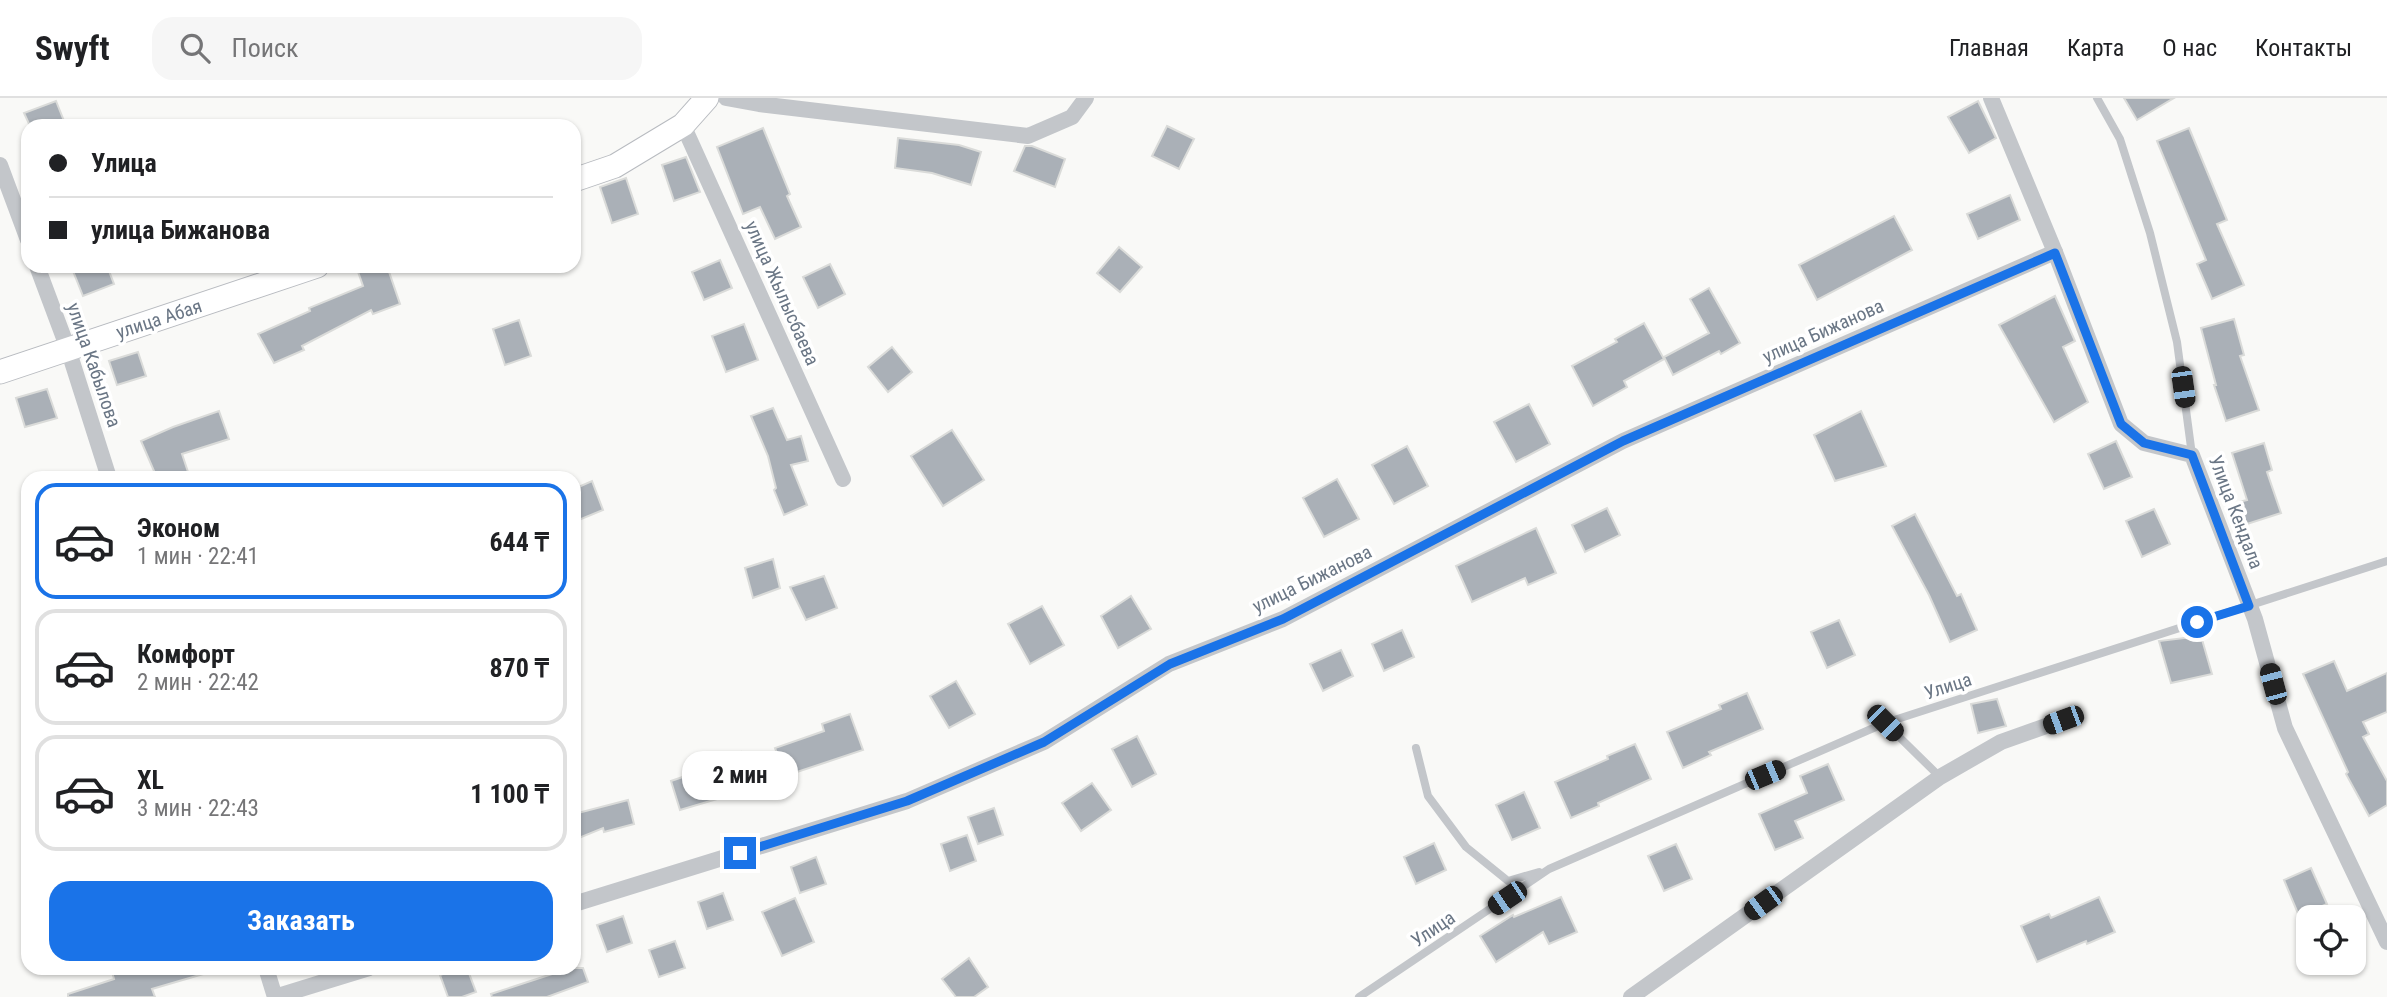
<!DOCTYPE html>
<html lang="ru">
<head>
<meta charset="utf-8">
<style>
  body { margin:0; font-family:"Roboto Condensed",sans-serif; background:#f6f6f6; color:#202124; height:100vh; display:flex; flex-direction:column; font-size:26px; white-space:nowrap }
  * { box-sizing:border-box; margin:0 }
  p { font-size:23px; color:#757577 }
  .icon { flex:none; width:38px; height:38px; fill:none; stroke:currentColor; stroke-width:2; stroke-linecap:round; stroke-linejoin:round }
  .map { position:relative; flex:1; overflow:hidden }
  .sheet { position:absolute; left:21px; top:373px; width:560px; height:504px; display:flex; flex-direction:column; background:#fff; border-radius:21px; box-shadow:0 2px 5px #0004 }
  .sheet>* { flex:none }
  .guide { position:absolute; left:21px; top:21px; width:560px; height:154px; border-radius:21px; box-shadow:0 2px 5px #0004; display:grid; align-content:center; height:154px; padding:0 28px; background:#fff }
  .controls { position:absolute; left:2296px; top:807px; display:grid; gap:14px }
  .controls a { display:grid; place-items:center; width:70px; height:70px; border-radius:14px; background:#fff; box-shadow:0 2px 5px #0004; font-size:35px }
  .end { position:absolute; width:32px; height:32px; margin:-16px; border:9px solid #1a73e8; background:#fff; box-shadow:0 0 0 4px #fff }
  .from { border-radius:50% }
  .bubble { position:absolute; height:49px; border-radius:21px; background:#fff; box-shadow:0 2px 5px #0004; font-size:23px; font-weight:700; line-height:49px; text-align:center }
  .car { position:absolute; width:21px; height:42px; margin:-21px -10px; border-radius:9px; box-shadow:0 0 5px 2px #0007; background:linear-gradient(#222 24%,#8ab4d8 0 40%,#222 0 76%,#8ab4d8 0 86%,#222 0) }
  .guide b { display:flex; align-items:center; gap:24px; height:66px; font-size:26px }
  .guide b+b { border-top:2px solid #e0e0e0 }
  .guide i { width:18px; height:18px; background:#202124 }
  ul { padding:12px 0 0; list-style:none }
  li { display:flex; align-items:center; gap:21px; height:116px; margin:0 14px 10px; padding:0 14px; border:4px solid #e0e0e0; border-radius:21px }
  li div { flex:1 }
  li b { display:block; font-size:26px }
  li em { font-style:normal; font-weight:700 }
  li.current { border-color:#1a73e8 }
  li>.icon { width:63px; height:63px; stroke-width:1.5 }
  .primary-button { display:flex; gap:14px; margin-top:auto; padding:14px 28px }
  .primary-button a { flex:1; height:80px; border-radius:21px; background:#1a73e8; color:#fff; font-size:28px; font-weight:700; line-height:80px; text-align:center }
  header { display:flex; align-items:center; gap:42px; box-sizing:border-box; height:98px; padding:0 35px; background:#fff; border-bottom:2px solid #e0e0e0 }
  header strong { font-size:33px }
  nav { display:flex; gap:38px; margin-inline-start:auto; font-size:24px }
  .search { width:490px; height:63px; background:#f6f6f6; display:flex; align-items:center; gap:18px; box-sizing:border-box; padding:0 24px; border-radius:21px; color:#757577; font-size:26px }
  .map>svg:first-child { display:block }
</style>
</head>
<body>
<header>
<strong>Swyft</strong>
<div class="search"><svg class="icon" aria-label="search" viewBox="0 0 24 24"><circle cx="10" cy="10" r="6"/><path d="M15 15l6 6"/></svg>Поиск</div>
<nav><a>Главная</a><a>Карта</a><a>О нас</a><a>Контакты</a></nav>
</header>
<div class="map">
<svg width="2387" height="899" viewBox="0 0 2387 899">
  <rect width="100%" height="100%" fill="#f9f9f7"/>
  <g fill="#aab0b7" stroke="#dadbd9" stroke-width="2">
    <polygon points="2124,0 2174,0 2137,22"/>
    <polygon points="56,3 66,28 30,28 24,15"/>
    <polygon points="1978,3 1996,40 1969,55 1948,19"/>
    <polygon points="1167,28 1194,41 1179,71 1152,58"/>
    <polygon points="763,30 790,96 787,98 801,129 775,141 760,109 743,116 717,49"/>
    <polygon points="2189,30 2227,122 2217,126 2244,187 2212,201 2197,166 2206,162 2157,43"/>
    <polygon points="898,40 959,47 981,54 971,87 932,75 895,70"/>
    <polygon points="1025,48 1032,48 1065,61 1055,89 1014,73"/>
    <polygon points="686,59 700,94 674,103 662,67"/>
    <polygon points="626,80 638,116 612,125 600,89"/>
    <polygon points="2010,97 2020,122 1978,141 1967,116"/>
    <polygon points="1894,118 1912,152 1817,202 1799,167"/>
    <polygon points="1119,149 1142,169 1120,194 1097,175"/>
    <polygon points="720,162 732,190 704,202 692,174"/>
    <polygon points="830,166 845,196 818,210 803,179"/>
    <polygon points="71,168 107,168 114,186 83,198"/>
    <polygon points="356,168 387,168 400,206 373,216 371,212 302,248 304,252 274,265 258,236 310,213 309,210 363,188"/>
    <polygon points="1709,190 1740,245 1721,256 1719,253 1673,277 1664,259 1709,235 1690,201"/>
    <polygon points="2055,198 2075,243 2063,249 2088,304 2054,324 1999,227"/>
    <polygon points="2234,221 2244,257 2240,258 2259,312 2226,323 2214,287 2216,287 2201,230"/>
    <polygon points="519,222 531,258 505,267 493,231"/>
    <polygon points="1644,225 1664,261 1624,283 1627,289 1593,308 1572,268 1617,244 1615,241"/>
    <polygon points="744,226 758,262 726,274 712,238"/>
    <polygon points="892,249 912,274 888,294 868,269"/>
    <polygon points="138,254 146,278 117,287 109,263"/>
    <polygon points="47,291 57,320 25,329 16,300"/>
    <polygon points="1529,306 1550,346 1516,364 1494,324"/>
    <polygon points="773,310 787,342 801,338 808,363 791,367 807,407 784,417 774,392 776,390 768,358 751,318"/>
    <polygon points="219,313 229,341 182,356 190,380 157,380 141,343 173,329"/>
    <polygon points="1861,313 1886,368 1835,383 1814,337"/>
    <polygon points="952,332 984,382 943,408 911,358"/>
    <polygon points="2116,343 2132,379 2104,391 2088,356"/>
    <polygon points="2264,345 2272,372 2267,374 2281,415 2244,427 2239,404 2247,402 2232,355"/>
    <polygon points="1407,348 1428,388 1394,406 1372,367"/>
    <polygon points="1337,381 1359,421 1324,439 1303,400"/>
    <polygon points="592,383 603,412 574,424 574,391"/>
    <polygon points="1607,410 1620,437 1585,454 1572,427"/>
    <polygon points="2154,411 2170,446 2142,459 2126,423"/>
    <polygon points="1915,416 1957,498 1961,496 1977,532 1950,544 1929,497 1892,428"/>
    <polygon points="1536,430 1556,475 1528,487 1525,480 1472,504 1456,468"/>
    <polygon points="773,461 780,490 753,500 745,470"/>
    <polygon points="824,478 837,510 806,522 790,489"/>
    <polygon points="1131,498 1151,531 1118,550 1101,518"/>
    <polygon points="1042,508 1064,547 1030,566 1008,526"/>
    <polygon points="1839,522 1855,557 1827,570 1811,534"/>
    <polygon points="1402,532 1414,559 1384,573 1372,546"/>
    <polygon points="2201,538 2212,576 2171,585 2159,543"/>
    <polygon points="1341,552 1353,578 1323,593 1310,566"/>
    <polygon points="2334,563 2347,593 2387,575 2387,614 2363,624 2369,636 2363,639 2387,683 2387,707 2369,718 2346,676 2348,674 2303,576"/>
    <polygon points="956,583 975,616 949,630 930,598"/>
    <polygon points="1747,595 1763,631 1709,654 1711,657 1683,670 1667,634 1721,611 1719,607"/>
    <polygon points="1997,601 2006,628 1978,635 1971,606"/>
    <polygon points="850,616 863,652 785,678 775,650 824,633 822,626"/>
    <polygon points="1137,638 1156,676 1132,689 1112,651"/>
    <polygon points="1635,646 1651,681 1598,705 1599,708 1571,720 1555,684 1608,661 1607,658"/>
    <polygon points="741,654 754,690 680,712 671,683 715,668 713,664"/>
    <polygon points="1828,666 1844,702 1795,723 1803,740 1775,752 1759,716 1807,695 1800,678"/>
    <polygon points="1092,685 1111,712 1081,733 1062,705"/>
    <polygon points="1524,694 1540,730 1512,742 1496,707"/>
    <polygon points="628,702 634,726 604,734 603,730 574,742 574,716"/>
    <polygon points="994,710 1003,737 978,746 968,719"/>
    <polygon points="967,737 976,763 950,773 941,746"/>
    <polygon points="1434,745 1446,772 1416,786 1404,759"/>
    <polygon points="1676,746 1692,781 1664,793 1648,758"/>
    <polygon points="816,759 826,786 800,795 791,769"/>
    <polygon points="2311,770 2327,806 2299,818 2284,782"/>
    <polygon points="723,795 733,822 707,831 698,804"/>
    <polygon points="1561,799 1577,834 1549,846 1543,834 1496,864 1480,838 1513,817 1514,819"/>
    <polygon points="2099,799 2115,834 2087,846 2086,843 2037,864 2021,828 2049,816 2051,820"/>
    <polygon points="795,800 814,844 782,858 762,814"/>
    <polygon points="623,818 632,845 607,854 597,827"/>
    <polygon points="675,843 685,870 659,879 649,852"/>
    <polygon points="969,860 988,889 974,899 956,899 942,881"/>
    <polygon points="111,870 209,870 210,874 152,891 155,899 68,899 68,896 114,881"/>
    <polygon points="459,870 467,870 476,894 462,899 448,899 440,877"/>
    <polygon points="554,870 583,870 588,884 547,899 492,899 491,896 555,875"/>
  </g>
  <g fill="none" stroke-linecap="round" stroke-linejoin="round">
    <defs>
      <g id="secondary">
        <polyline points="574,82 615,68 683,27 707,0"/>
        <polyline points="0,274 317,168"/>
      </g>
    </defs>
    <use href="#secondary" stroke="#b8bbc0" stroke-width="25"/>
    <g stroke="#c3c6ca" stroke-width="8">
      <polyline points="2097,0 2120,41 2150,135 2177,244 2192,357"/>
      <polyline points="1885,625 1940,679"/>
      <polyline points="1416,650 1428,698 1466,749 1508,783 1539,774"/>
      <polyline points="1359,899 1549,771 1885,625 2387,463"/>
    </g>
    <g stroke="#c3c6ca" stroke-width="16">
      <polyline points="726,0 759,6 1028,38 1072,19 1086,0"/>
      <polyline points="1991,0 2055,154 2121,326 2144,345 2192,357 2255,521 2285,630 2387,844"/>
      <polyline points="683,27 843,381"/>
      <polyline points="0,67 28,142"/>
      <polyline points="37,168 68,251 109,380"/>
      <polyline points="574,806 907,703 1044,644 1169,566 1283,521 1623,343 2055,154"/>
      <polyline points="266,870 275,899"/>
      <polyline points="275,899 369,870"/>
      <polyline points="1631,899 1940,679 2001,644 2063,622"/>
    </g>
    <use href="#secondary" stroke="#fff" stroke-width="23"/>
  </g>
  <g fill="none" stroke-linecap="round" stroke-linejoin="round">
    <polyline stroke="#1a73e8" stroke-width="9" points="740,755 907,703 1044,644 1170,566 1283,521 1623,343 2055,155 2121,326 2144,345 2192,357 2249,508 2197,524"/>
  </g>
  <g text-anchor="middle" dominant-baseline="central" stroke-width="7" stroke-linejoin="round" paint-order="stroke">
    <g font-size="19" fill="#6a7685" stroke="#fff">
      <text transform="translate(782 195) rotate(66)">улица Жылысбаева</text>
      <text transform="translate(159 221) rotate(-18)">улица Абая</text>
      <text transform="translate(1823 233) rotate(-24)">улица Бижанова</text>
      <text transform="translate(94 267) rotate(71)">улица Кабылова</text>
      <text transform="translate(2236 414) rotate(69)">Улица Кендала</text>
      <text transform="translate(1312 481) rotate(-26)">улица Бижанова</text>
      <text transform="translate(1948 588) rotate(-18)">Улица</text>
      <text transform="translate(1433 831) rotate(-34)">Улица</text>
    </g>
  </g>
</svg>
<div class="controls">
<a><svg class="icon" aria-label="locate" viewBox="0 0 24 24"><circle cx="12" cy="12" r="6"/><path d="M12 2v4M12 18v4M2 12h4M18 12h4"/></svg></a>
</div>
<i class="end from" style="left:2197px;top:524px"></i>
<i class="end" style="left:740px;top:755px"></i>
<div class="bubble" style="left:682px;top:653px;width:116px">2 мин</div>
<i class="car" style="left:2183px;top:289px;rotate:172deg"></i>
<i class="car" style="left:2273px;top:586px;rotate:345deg"></i>
<i class="car" style="left:2063px;top:622px;rotate:250deg"></i>
<i class="car" style="left:1885px;top:625px;rotate:135deg"></i>
<i class="car" style="left:1765px;top:677px;rotate:67deg"></i>
<i class="car" style="left:1507px;top:800px;rotate:236deg"></i>
<i class="car" style="left:1763px;top:805px;rotate:234deg"></i>
<div class="guide">
<b><i class="from"></i>Улица</b>
<b><i></i>улица Бижанова</b>
</div>
<section class="sheet">
<ul>
<li class="current"><svg class="icon" aria-label="car" viewBox="0 0 24 24"><path d="M5 17H2v-5l4-1 3-4h7l3 4 3 1v5h-3M9 17h6M6 11h13"/><circle cx="7" cy="17" r="2"/><circle cx="17" cy="17" r="2"/></svg><div><b>Эконом</b><p>1 мин · 22:41</p></div><em>644 ₸</em></li>
<li><svg class="icon" aria-label="car" viewBox="0 0 24 24"><path d="M5 17H2v-5l4-1 3-4h7l3 4 3 1v5h-3M9 17h6M6 11h13"/><circle cx="7" cy="17" r="2"/><circle cx="17" cy="17" r="2"/></svg><div><b>Комфорт</b><p>2 мин · 22:42</p></div><em>870 ₸</em></li>
<li><svg class="icon" aria-label="car" viewBox="0 0 24 24"><path d="M5 17H2v-5l4-1 3-4h7l3 4 3 1v5h-3M9 17h6M6 11h13"/><circle cx="7" cy="17" r="2"/><circle cx="17" cy="17" r="2"/></svg><div><b>XL</b><p>3 мин · 22:43</p></div><em>1 100 ₸</em></li>
</ul>
<div class="primary-button"><a>Заказать</a></div>
</section>
</div>
</body>
</html>
